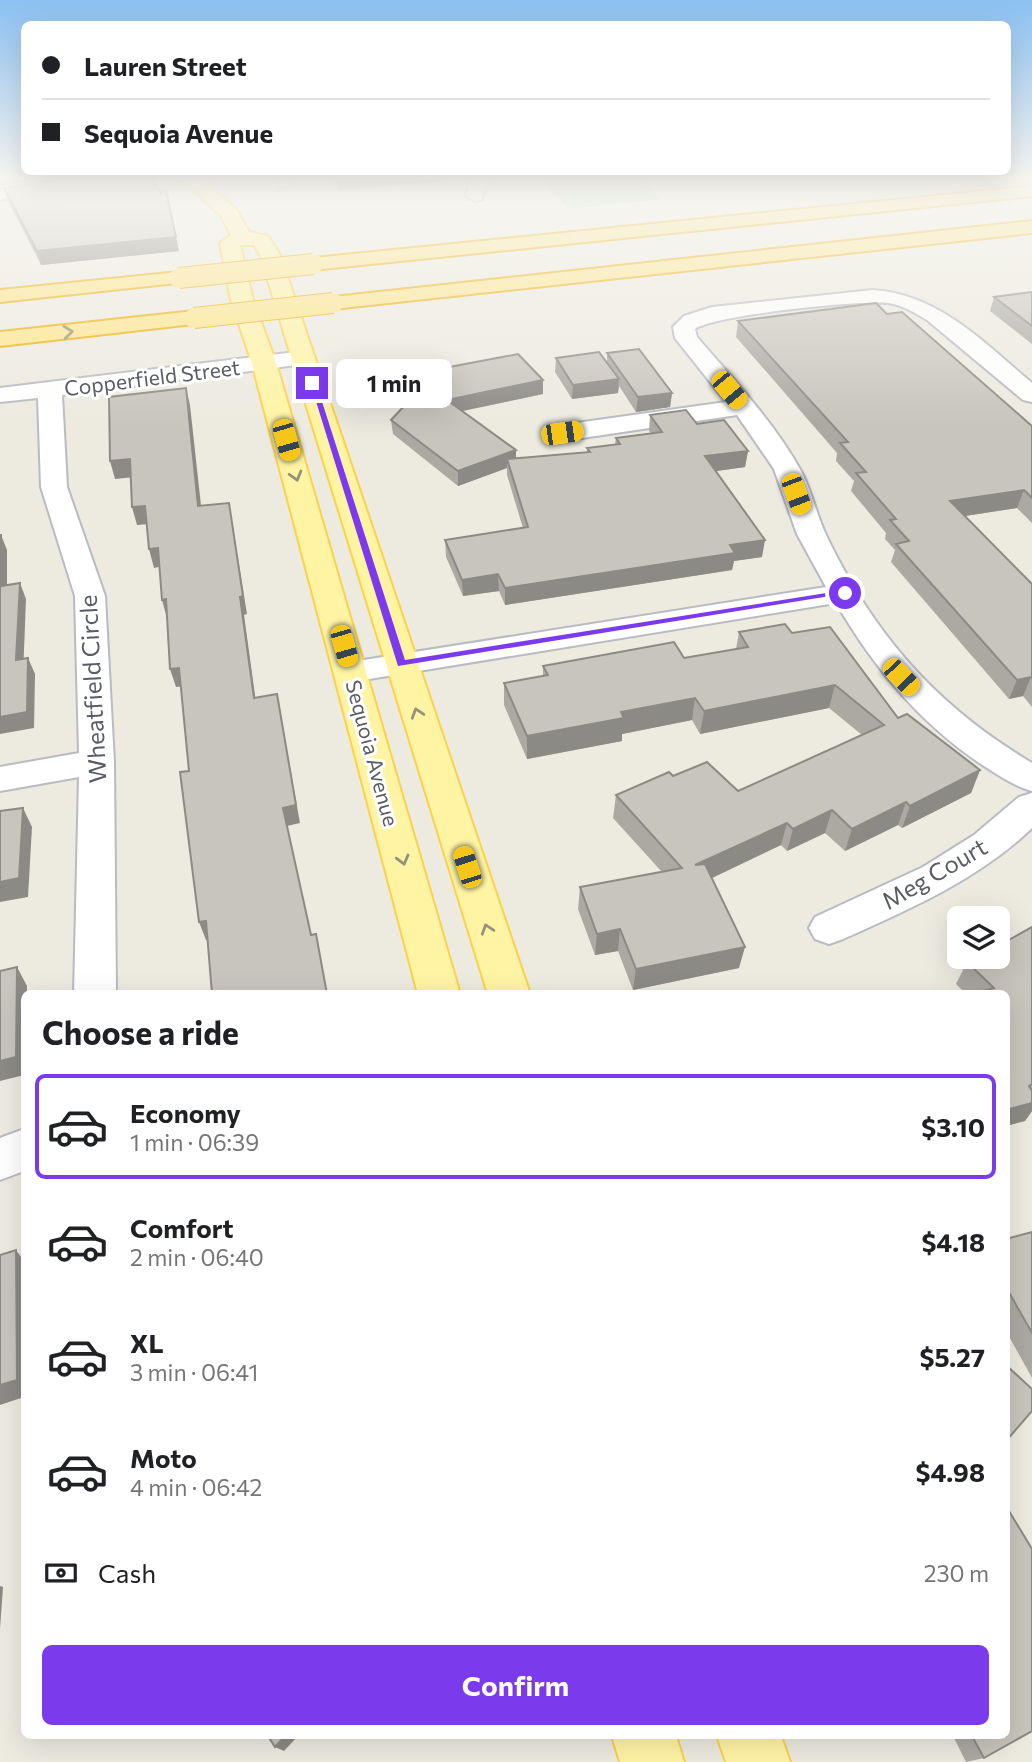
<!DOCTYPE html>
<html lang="en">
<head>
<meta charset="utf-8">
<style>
  body { margin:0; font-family:Commissioner,sans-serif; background:#f2f2f2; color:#202124; height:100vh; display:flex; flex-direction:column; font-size:26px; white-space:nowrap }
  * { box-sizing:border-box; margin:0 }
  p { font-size:23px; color:#757577 }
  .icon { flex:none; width:38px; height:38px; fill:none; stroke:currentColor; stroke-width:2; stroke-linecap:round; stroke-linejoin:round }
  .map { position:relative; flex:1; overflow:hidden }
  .details { position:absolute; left:21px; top:990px; width:989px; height:749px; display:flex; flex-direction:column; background:#fff; border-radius:10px; box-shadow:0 7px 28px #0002 }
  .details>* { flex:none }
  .top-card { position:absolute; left:21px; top:21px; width:990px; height:154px; border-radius:10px; box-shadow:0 7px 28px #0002; display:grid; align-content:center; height:154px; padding:0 21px; background:#fff }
  .buttons { position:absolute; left:947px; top:906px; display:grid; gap:14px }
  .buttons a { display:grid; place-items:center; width:63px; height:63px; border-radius:10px; background:#fff; box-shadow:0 7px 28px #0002; font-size:35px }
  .end { position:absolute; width:32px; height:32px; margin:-16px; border:9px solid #7c3aed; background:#fff; box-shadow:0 0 0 4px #fff }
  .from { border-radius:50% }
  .bubble { position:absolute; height:49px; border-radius:10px; background:#fff; box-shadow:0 7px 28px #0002; font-size:23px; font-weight:700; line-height:49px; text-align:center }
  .car { position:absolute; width:21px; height:42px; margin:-21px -10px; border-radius:9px; box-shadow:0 0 5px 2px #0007; background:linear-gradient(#f5c518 24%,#345 0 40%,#f5c518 0 76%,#345 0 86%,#f5c518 0) }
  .top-card b { display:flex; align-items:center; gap:24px; height:66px; font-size:26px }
  .top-card b+b { border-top:2px solid #e0e0e0 }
  .top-card i { width:18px; height:18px; background:#202124 }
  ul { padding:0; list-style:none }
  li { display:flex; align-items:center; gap:21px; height:105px; margin:0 14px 10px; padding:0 7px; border:4px solid transparent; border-radius:10px }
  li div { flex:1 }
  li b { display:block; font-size:26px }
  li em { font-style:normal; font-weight:700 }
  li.current { border-color:#7c3aed }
  li>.icon { width:63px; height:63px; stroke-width:1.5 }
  h2 { padding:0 21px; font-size:32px; line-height:84px }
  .pay { display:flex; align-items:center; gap:18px; height:77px; padding:0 21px; font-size:26px }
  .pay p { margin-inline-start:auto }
  .primary-button { display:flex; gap:14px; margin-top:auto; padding:14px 21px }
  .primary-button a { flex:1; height:80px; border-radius:10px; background:#7c3aed; color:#fff; font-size:28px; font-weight:700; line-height:80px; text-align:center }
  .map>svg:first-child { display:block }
</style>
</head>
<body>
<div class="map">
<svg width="1032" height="1762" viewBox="0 0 1032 1762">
  <rect width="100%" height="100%" fill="#edebe0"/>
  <polygon fill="#bae8bc" points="572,176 636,176 660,199 568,209 542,179"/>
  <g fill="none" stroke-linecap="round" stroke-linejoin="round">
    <defs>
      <g id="minor">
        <polygon points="86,176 130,176 121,181 0,200 0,190"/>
        <polygon points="275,176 293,176 294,182 285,187 279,186"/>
        <polygon points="467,176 485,176 487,183 481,200 475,201 466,196 469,183"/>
        <path d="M873 290C939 294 984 343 1032 383V402L1023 400 927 320C915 313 903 305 888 303 860 300 715 315 695 329L697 337C733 379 774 422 801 471 812 491 816 514 826 535 874 635 936 706 1032 763V791C1014 786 1000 776 984 766 920 724 875 669 836 603L351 682 340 679 335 672 340 665 351 662 826 587 797 534 774 469 737 415 562 441 553 438 549 433 553 428 562 425 726 402 675 338 673 327 684 316 712 307Z"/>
        <polygon points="304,351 312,353 315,358 312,363 62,395 67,487 105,596 114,762 116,994 74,994 79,777 0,791 0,767 79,753 75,596 41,487 38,398 0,402 0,388"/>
        <path d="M1032 793V828C979 879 910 909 843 939L829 944 815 939 809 928 815 917 923 867 974 835 1019 797Z"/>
        <polygon points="24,1129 24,1171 0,1180 0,1138"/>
      </g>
      <g id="major">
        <polygon points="179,176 199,176 236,209 249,232 268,236 280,255 530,994 488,994 260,255 254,245 240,245 253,300 276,363 460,994 418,994 252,363 231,300 220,243 231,235 221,216"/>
        <polygon points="612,1736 676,1736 684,1762 620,1762"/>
        <polygon points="717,1736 781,1736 790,1762 726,1762"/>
      </g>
      <g id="highway">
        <polygon points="1032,186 1032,196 313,270 306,268 303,264 306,260 313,258"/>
        <polygon points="1032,221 1032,233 333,309 325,308 322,303 325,298 333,297"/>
        <polygon points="179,272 186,274 189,278 186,282 0,302 0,290"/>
        <polygon points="194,311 202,313 205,318 202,323 0,346 0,332"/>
      </g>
    </defs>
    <use href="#minor" stroke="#b8bbc1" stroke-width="4"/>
    <use href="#major" stroke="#fcd14b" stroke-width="4"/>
    <use href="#highway" stroke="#eead00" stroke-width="4"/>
    <use href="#minor" fill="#fff" fill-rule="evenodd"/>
    <use href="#major" fill="#fff4a4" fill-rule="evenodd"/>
    <use href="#highway" fill="#ffe586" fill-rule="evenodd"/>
    <defs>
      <g id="highway-bridge">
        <polyline points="179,278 313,264"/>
        <polyline points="194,318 333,303"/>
      </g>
    </defs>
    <use href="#highway-bridge" stroke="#eead00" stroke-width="22" stroke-linecap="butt"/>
    <use href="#highway-bridge" stroke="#ffe586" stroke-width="20"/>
  </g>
  <g fill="#aca9a3">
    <polygon points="332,176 443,176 443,181 338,190"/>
    <polygon points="4,188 179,251 41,265 8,201"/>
    <polygon points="1032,292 1032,344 990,311 994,297"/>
    <polygon points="887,314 1032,426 1032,523 1017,508 965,516 1032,584 1032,707 1023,696 1009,699 891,562 895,550 885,539 886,533 851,491 854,481 836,461 837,453 736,337 738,321"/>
    <polygon points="607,353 672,393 670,407 636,412 619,386 618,393 572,399 555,372 556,358 607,362"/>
    <polygon points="543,394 463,411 516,458 587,453 587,448 615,444 616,438 651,433 649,431 650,415 697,424 748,451 745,467 716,471 762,557 734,561 732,570 505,605 499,591 463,596 446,557 445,540 523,528 507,475 507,468 458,486 393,434 391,420"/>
    <polygon points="739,632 792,633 898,718 980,770 971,793 902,828 898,825 845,851 825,833 787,851 781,845 712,878 739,968 633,990 618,951 595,955 578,909 580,887 662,872 613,818 616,795 673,776 738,791 862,735 829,708 700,734 692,720 622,734 622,741 527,759 504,705 504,683 543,676 543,666 684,658 736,649"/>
    <polygon points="1032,927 1032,1111 1025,1121 1006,1126 1006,994 966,994 956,984 967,962 977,957 998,957 998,946"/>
    <polygon points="1032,1232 1032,1378 1006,1331 1006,1239"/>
    <polygon points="953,1736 1006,1736 984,1758 966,1762"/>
  </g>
  <g fill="#8c8a84">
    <polygon points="0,176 67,176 0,186"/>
    <polygon points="380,176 443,176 443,181 338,190 337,180"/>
    <polygon points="176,237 179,251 41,265 37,251"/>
    <polygon points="619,379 618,393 572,399 573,385"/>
    <polygon points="543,380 543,394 447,414 447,400"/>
    <polygon points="186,388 190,405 203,524 198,506"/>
    <polygon points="672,393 670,407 636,412 638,397"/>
    <polygon points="516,450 516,465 507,459 507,468 458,486 458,471"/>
    <polygon points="748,451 745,467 703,473 705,456"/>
    <polygon points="130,459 135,477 115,479 110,461"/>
    <polygon points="1024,490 1017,508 945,519 950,501"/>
    <polygon points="229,503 247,614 244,615 258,717 254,698 240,597"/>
    <polygon points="145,506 150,524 137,525 132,507"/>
    <polygon points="1,535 7,550 7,601 1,586"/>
    <polygon points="765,540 762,557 734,561 732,570 505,605 505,588 730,545"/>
    <polygon points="158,548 163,566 154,568 149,549"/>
    <polygon points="498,574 499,591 463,596 462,580"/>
    <polygon points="20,583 26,599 23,676 16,660"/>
    <polygon points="166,599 167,618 162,600"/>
    <polygon points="28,658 35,674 34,728 0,734 0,717"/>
    <polygon points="179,668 184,686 176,687 170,669"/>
    <polygon points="1031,677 1023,696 1009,699 1017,680"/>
    <polygon points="835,685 829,708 700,734 704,711"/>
    <polygon points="277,694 300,823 287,826 283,808"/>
    <polygon points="695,698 692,720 622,734 622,741 527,759 527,736 621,712"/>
    <polygon points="980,770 971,793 902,828 910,806"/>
    <polygon points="906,802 898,825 845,851 852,829"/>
    <polygon points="23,808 32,827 28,897 0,902 0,882"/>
    <polygon points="832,810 825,833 787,851 793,829"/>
    <polygon points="787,823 781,845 691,888 695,865"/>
    <polygon points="206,921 212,939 206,940 199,922"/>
    <polygon points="620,929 618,951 595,955 597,934"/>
    <polygon points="745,947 739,968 633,990 636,969"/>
    <polygon points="17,967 27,986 27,994 24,994 24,1075 0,1081 0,1061"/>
    <polygon points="1032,1103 1032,1111 1025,1121 1006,1126 1006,1110"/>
    <polygon points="16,1250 24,1261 24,1397 0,1405 0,1385"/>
    <polygon points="0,1586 3,1587 0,1629"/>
    <polygon points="285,1736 298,1736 284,1751 275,1747"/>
  </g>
  <g fill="#c8c5bd" stroke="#8c8a84" stroke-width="2">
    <polygon points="81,176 149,176 160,192 166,191 176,237 37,251 4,188"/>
    <polygon points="335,176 380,176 337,180"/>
    <polygon points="1032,292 1032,326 994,297"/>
    <polygon points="876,303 887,314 902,312 1032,426 1032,498 1024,490 950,501 1032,584 1032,678 1031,677 1017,680 896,544 909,541 890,520 896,519 856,473 866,472 840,443 848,442 738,321"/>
    <polygon points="639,349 672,393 638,397 607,353"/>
    <polygon points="599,352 619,379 573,385 556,358"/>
    <polygon points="518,354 543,380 447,400 516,450 458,471 391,420 439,369"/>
    <polygon points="186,388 198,506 229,503 243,596 240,597 254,698 277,694 296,805 283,808 311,935 316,934 327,994 212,994 206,921 199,922 180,772 189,771 179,668 170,669 166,599 162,600 158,548 149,549 145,506 132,507 130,459 110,461 109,397"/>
    <polygon points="686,410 697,424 724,420 748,451 705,456 765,540 730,545 735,553 505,588 498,574 462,580 445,540 528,527 507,459 590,452 587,448 620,444 616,438 662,432 650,415"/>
    <polygon points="0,535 1,535 1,586 20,583 16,660 28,658 27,712 0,717"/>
    <polygon points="785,624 792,633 830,627 898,718 907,714 980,770 910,806 906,802 852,829 832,810 793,829 787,823 695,865 705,864 745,947 636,969 620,929 597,934 580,887 682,868 616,795 669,772 673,776 707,762 738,791 884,725 835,685 704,711 695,698 621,712 624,718 527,736 504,683 548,675 543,666 674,642 684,658 748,647 739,632"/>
    <polygon points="23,808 19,878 0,882 0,811"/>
    <polygon points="1032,927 1032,1084 1029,1086 1032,1091 1032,1103 1006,1110 1006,994 972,994 994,988 967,962 977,957 998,957 998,946"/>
    <polygon points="17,967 16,1057 0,1061 0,971"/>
    <polygon points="1032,1232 1032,1333 1006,1287 1006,1239"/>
    <polygon points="16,1250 17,1380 0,1385 0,1255"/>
    <polygon points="1006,1365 1032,1389 1032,1411 1006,1441"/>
    <polygon points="1009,1511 1032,1549 1032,1731 984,1758 972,1736 1006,1736 1006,1512"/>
    <polygon points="268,1736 285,1736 275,1747"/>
  </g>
  <defs><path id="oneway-chevron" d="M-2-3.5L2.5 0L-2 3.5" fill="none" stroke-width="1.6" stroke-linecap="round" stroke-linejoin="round" transform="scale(1.75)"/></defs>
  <use stroke="#938d6f" href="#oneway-chevron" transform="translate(68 332) rotate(-6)"/>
  <g stroke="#93927a">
    <use href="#oneway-chevron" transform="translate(296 476) rotate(74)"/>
    <use href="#oneway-chevron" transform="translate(417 713) rotate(-108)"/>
    <use href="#oneway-chevron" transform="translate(403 860) rotate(75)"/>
    <use href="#oneway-chevron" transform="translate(487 929) rotate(-108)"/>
  </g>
  <linearGradient id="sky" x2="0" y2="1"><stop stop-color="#8bc0f1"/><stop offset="0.42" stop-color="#f7f6f1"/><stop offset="1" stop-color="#f7f6f1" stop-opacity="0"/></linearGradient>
  <rect width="1032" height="423" fill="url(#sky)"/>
  <polygon fill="#7c3aed" points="310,382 316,383 405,660 845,590 849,593 398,666"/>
  <g text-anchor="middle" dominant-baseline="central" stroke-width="6" stroke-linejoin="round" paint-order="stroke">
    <g font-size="21" fill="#595d63" stroke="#fff">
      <text transform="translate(152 377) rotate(-7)">Copperfield Street</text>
      <text transform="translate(373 753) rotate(75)">Sequoia Avenue</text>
    </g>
    <g font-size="24" fill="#595d63" stroke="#fff">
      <text transform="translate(92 689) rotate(-93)">Wheatfield Circle</text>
      <text transform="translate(934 873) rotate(-30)">Meg Court</text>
    </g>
  </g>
</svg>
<div class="buttons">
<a><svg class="icon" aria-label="layers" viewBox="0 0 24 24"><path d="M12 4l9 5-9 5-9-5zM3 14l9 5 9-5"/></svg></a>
</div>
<i class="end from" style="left:845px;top:593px"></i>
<i class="end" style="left:312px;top:383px"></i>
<div class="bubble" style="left:336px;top:359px;width:116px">1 min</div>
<i class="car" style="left:729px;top:390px;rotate:140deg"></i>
<i class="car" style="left:562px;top:433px;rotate:82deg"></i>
<i class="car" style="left:286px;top:440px;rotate:164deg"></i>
<i class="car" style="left:796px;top:494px;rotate:159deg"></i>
<i class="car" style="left:344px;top:646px;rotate:164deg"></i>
<i class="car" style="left:901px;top:677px;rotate:136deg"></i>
<i class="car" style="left:467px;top:867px;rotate:342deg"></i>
<div class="top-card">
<b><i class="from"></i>Lauren Street</b>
<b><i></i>Sequoia Avenue</b>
</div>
<section class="details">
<h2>Choose a ride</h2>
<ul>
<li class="current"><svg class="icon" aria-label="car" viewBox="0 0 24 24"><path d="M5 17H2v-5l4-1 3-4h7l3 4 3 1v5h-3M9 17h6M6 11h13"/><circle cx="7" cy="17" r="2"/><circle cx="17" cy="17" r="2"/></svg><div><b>Economy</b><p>1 min · 06:39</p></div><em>$3.10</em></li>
<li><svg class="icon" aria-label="car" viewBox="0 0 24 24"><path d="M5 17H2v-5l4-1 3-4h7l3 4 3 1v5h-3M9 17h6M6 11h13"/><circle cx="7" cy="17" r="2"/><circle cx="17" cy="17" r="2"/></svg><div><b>Comfort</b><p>2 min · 06:40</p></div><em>$4.18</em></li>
<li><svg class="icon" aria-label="car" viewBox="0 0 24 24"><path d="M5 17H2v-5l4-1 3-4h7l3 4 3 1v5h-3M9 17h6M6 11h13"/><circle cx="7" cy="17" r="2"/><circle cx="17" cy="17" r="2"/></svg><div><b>XL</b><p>3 min · 06:41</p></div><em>$5.27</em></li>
<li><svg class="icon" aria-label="car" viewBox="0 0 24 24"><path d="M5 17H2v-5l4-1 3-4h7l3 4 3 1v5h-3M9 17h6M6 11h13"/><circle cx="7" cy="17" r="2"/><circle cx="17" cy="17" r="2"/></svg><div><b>Moto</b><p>4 min · 06:42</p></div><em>$4.98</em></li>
</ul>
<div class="pay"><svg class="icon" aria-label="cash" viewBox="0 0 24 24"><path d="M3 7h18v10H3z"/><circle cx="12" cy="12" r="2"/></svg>Cash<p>230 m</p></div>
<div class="primary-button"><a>Confirm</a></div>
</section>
</div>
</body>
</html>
